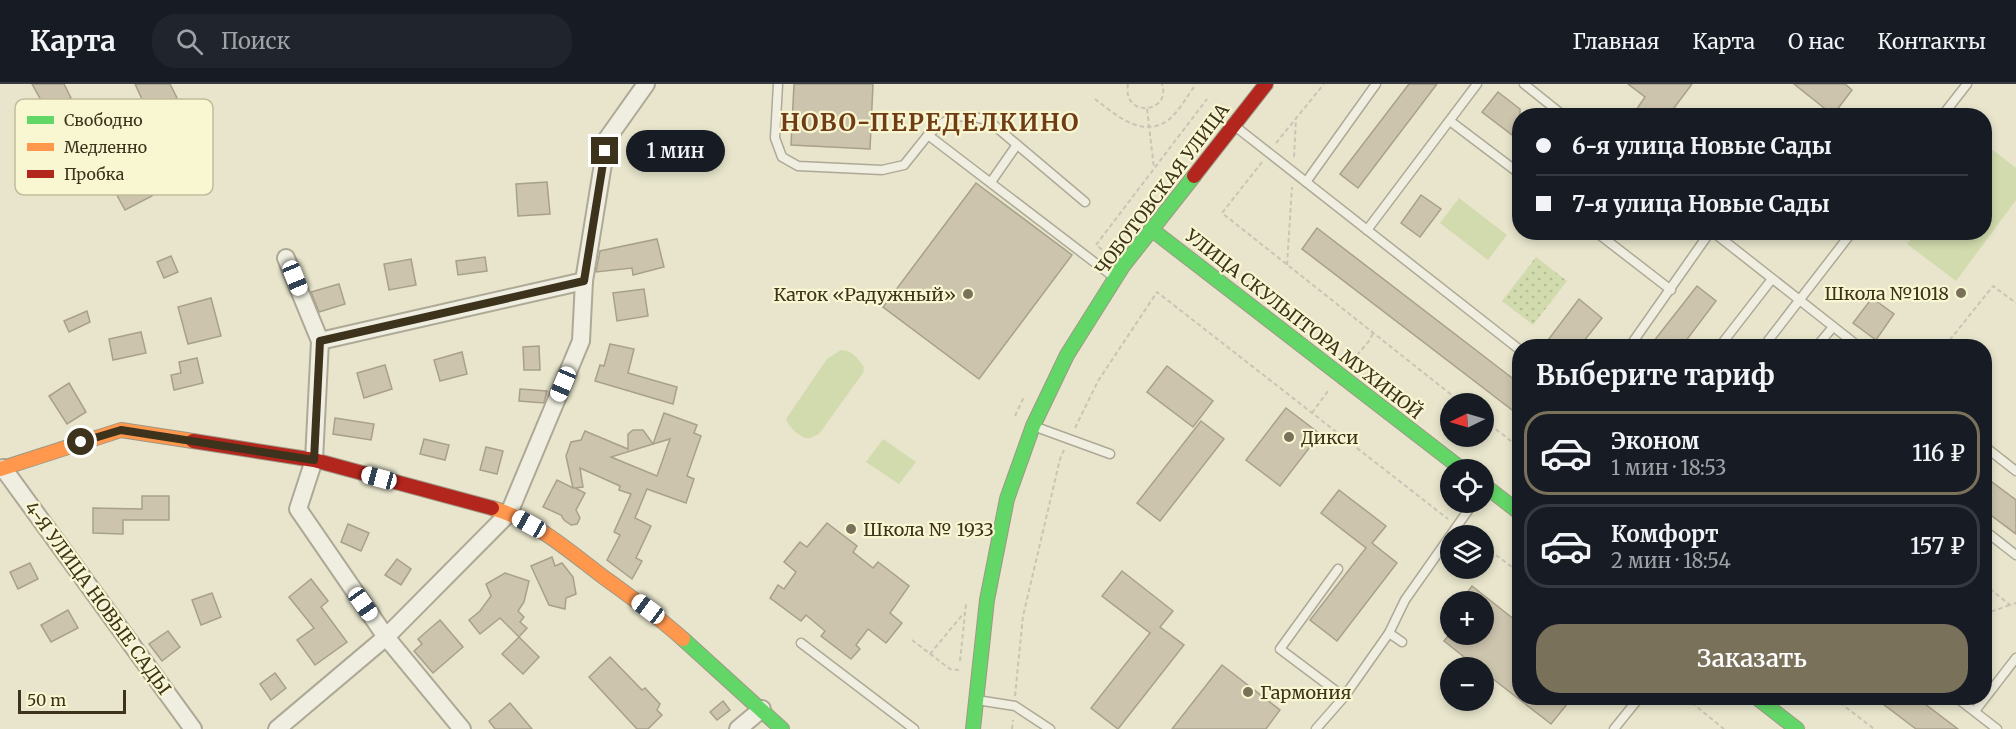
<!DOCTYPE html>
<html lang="ru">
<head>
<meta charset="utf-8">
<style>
  body { margin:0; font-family:Merriweather,serif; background:#20242c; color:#f1f3f6; height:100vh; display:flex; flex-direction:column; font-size:22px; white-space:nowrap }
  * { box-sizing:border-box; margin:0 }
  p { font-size:20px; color:#9ea1a6 }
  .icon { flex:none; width:33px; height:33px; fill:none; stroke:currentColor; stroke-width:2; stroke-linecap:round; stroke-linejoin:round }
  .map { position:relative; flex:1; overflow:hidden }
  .details { position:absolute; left:1512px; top:255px; width:480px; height:366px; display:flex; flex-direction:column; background:#171b24; border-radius:24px; box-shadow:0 3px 9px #0003 }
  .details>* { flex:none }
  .hud { position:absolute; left:1512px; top:24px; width:480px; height:132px; border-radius:24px; box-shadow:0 3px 9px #0003; display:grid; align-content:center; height:132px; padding:0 24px; background:#171b24 }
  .needle { width:39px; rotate:265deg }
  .fabs { position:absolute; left:1440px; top:309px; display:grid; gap:12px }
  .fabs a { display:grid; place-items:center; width:54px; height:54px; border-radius:50%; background:#171b24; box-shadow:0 3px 9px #0003; font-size:30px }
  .scale { position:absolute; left:18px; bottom:15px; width:108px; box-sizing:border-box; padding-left:6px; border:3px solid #3d331c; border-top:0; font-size:16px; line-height:21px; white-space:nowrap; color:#3d331c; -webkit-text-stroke:4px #f9f7d2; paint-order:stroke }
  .end { position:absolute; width:27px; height:27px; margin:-14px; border:8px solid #3d331c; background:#fff; box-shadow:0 0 0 3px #fff }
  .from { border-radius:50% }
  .bubble { position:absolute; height:42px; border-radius:21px; background:#171b24; box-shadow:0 3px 9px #0003; font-size:20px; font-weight:600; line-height:42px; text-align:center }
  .car { position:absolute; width:18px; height:36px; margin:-18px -9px; border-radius:8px; box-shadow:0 0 4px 2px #0007; background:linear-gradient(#fff 24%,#345 0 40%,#fff 0 76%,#345 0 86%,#fff 0) }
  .hud b { display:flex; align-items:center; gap:21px; height:57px; font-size:22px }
  .hud b+b { border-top:2px solid #363941 }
  .hud i { width:15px; height:15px; background:#f1f3f6 }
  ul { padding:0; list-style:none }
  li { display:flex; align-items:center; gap:18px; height:84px; margin:0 12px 9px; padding:0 12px; border:3px solid #363941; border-radius:24px }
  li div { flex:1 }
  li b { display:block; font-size:22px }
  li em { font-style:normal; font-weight:600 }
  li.selected { border-color:#79715a }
  li>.icon { width:54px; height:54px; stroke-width:1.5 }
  h2 { padding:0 24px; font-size:27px; line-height:72px }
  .primary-button { display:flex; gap:12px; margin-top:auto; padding:12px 24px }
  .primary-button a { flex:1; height:69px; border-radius:24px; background:#79715a; color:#fff; font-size:24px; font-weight:600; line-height:69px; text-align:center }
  header { display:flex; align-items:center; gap:36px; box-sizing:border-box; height:84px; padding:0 30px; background:#171b24; border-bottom:2px solid #363941 }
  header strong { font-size:28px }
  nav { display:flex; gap:33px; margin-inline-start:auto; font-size:21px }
  .search { width:420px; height:54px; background:#20242c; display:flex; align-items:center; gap:15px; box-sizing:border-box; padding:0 21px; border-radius:24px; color:#9ea1a6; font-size:22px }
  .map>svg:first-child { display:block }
</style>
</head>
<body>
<header>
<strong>Карта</strong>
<div class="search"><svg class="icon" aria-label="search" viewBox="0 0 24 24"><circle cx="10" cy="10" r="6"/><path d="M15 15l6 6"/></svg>Поиск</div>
<nav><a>Главная</a><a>Карта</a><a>О нас</a><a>Контакты</a></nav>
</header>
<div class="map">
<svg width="2016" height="645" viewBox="0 0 2016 645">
  <defs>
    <pattern id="park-dots" width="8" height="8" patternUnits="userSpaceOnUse" patternTransform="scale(1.5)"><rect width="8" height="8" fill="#d1dbad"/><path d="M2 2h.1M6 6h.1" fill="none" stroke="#b4bc94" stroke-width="1.8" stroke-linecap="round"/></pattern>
  </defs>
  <rect width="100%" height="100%" fill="#e8e5cc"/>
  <polygon fill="url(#park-dots)" points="1536,173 1567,197 1533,241 1502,217"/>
  <g fill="#d1dbad">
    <polygon points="1985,60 2016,84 2016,116 1956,197 1907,160 1916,149 1984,148"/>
    <polygon points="1459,114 1507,151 1488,176 1440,139"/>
    <path d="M841 266C852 266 858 275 864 283L863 289 819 350C818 350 811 354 810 354 801 356 788 342 786 335L827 275Z"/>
    <polygon points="883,355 916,378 899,400 866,378"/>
  </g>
  <g fill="#ccc4ad" stroke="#a8a08b" stroke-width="1.5" fill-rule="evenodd">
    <polygon points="32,0 64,0 71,14 47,27"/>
    <polygon points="135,0 170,0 177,14 148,28"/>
    <polygon points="794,0 873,0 870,65 791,61"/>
    <polygon points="1409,0 1437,0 1358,104 1340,90"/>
    <polygon points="1628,0 1692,0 1668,32 1632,32 1645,13"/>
    <polygon points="1794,0 1845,0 1852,6 1833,31"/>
    <polygon points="1498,8 1520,25 1520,57 1482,28"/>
    <polygon points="139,88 152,112 125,126 112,102"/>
    <polygon points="547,98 550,130 518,132 516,100"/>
    <polygon points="976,99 1072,171 979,295 883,223"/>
    <polygon points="1421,111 1441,125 1420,153 1401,139"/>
    <polygon points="1317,144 1520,300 1520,332 1302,165"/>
    <polygon points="657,155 664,183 633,191 632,184 596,188 600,167"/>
    <polygon points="171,172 178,188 164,194 157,178"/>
    <polygon points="485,173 487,187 458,191 456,177"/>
    <polygon points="411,175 416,201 389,206 384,180"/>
    <polygon points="339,200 345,220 319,228 311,208"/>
    <polygon points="1697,202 1716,217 1682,262 1650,262"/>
    <polygon points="644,205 648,232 617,237 613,209"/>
    <polygon points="211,214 221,252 188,260 178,223"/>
    <polygon points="1872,214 1894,230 1876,256 1853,239"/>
    <polygon points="1579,215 1602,234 1580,262 1556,262 1548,256"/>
    <polygon points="87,227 90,238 69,248 64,237"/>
    <polygon points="141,248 146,269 113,276 109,255"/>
    <polygon points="610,260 634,265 628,289 677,303 673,320 595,297 600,281 604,282"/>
    <polygon points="539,262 540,286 524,286 523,263"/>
    <polygon points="462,268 467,290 440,297 434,276"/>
    <polygon points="197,274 203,299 174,306 171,291 181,289 179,278"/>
    <polygon points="385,281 392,305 364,314 357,289"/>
    <polygon points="1167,282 1213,317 1193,343 1147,308"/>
    <polygon points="69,299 86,328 67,340 49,312"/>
    <polygon points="520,305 547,307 544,319 519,317"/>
    <polygon points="1286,324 1320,350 1280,402 1246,376"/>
    <path d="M664 329 697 341 694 349 701 352 687 392 694 395 686 419 647 405 635 434 651 442 636 474 642 477 632 495 607 476 620 451 614 448 631 410 619 406 620 402 580 384 583 403 575 404 585 409 576 426 580 434 577 440 571 441 564 436 561 431 543 423 557 396 573 404 566 372 571 358 581 356 585 347 628 365V350L633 346H643L653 360ZM670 355 657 392 611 373 653 360Z"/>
    <polygon points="335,334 374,340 371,356 333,350"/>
    <polygon points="1201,337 1224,355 1160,437 1137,419"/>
    <polygon points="424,355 449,361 445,376 420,370"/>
    <polygon points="486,363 503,367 497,390 480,386"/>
    <polygon points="1984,392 2016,416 2016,450 1984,426"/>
    <polygon points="1339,406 1386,442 1372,459 1397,479 1337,557 1310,536 1366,464 1321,429"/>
    <polygon points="142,412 169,412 169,436 123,436 123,450 93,449 93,424 142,425"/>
    <polygon points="827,439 857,462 853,468 873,484 878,478 909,502 890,529 902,539 886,559 868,545 856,561 860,565 851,575 821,552 825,547 806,531 801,537 770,514 778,501 784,505 796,488 784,478 800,458 807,463"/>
    <polygon points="348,440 369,449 361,467 341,458"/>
    <polygon points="552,473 555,482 562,479 573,493 576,510 566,514 565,525 549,521 531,482"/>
    <polygon points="397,475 411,485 401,501 385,491"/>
    <polygon points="30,479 38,495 18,505 10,488"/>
    <polygon points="1122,487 1173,527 1160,543 1184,561 1118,645 1091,624 1150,549 1102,512"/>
    <polygon points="505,489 529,497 524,518 518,527 524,533 520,538 527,544 519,553 500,534 480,550 469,536 480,527 491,512 486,500"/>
    <polygon points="311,495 328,517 321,523 347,558 315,581 297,556 314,544 289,513"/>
    <polygon points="1472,502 1520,540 1520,614 1572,614 1551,640 1484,588 1484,584 1478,584 1444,557 1450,550 1484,550 1484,518 1460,518"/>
    <polygon points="212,509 221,533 201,541 192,516"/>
    <polygon points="68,526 78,544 51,558 41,541"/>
    <polygon points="440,536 463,563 433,589 414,567 422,560 418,555"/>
    <polygon points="168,547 180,563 162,577 149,560"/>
    <polygon points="519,553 539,573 523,590 502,570"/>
    <polygon points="610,573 642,606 645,604 660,620 657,626 662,631 648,645 637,645 589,593"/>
    <polygon points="1222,581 1280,626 1266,645 1172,645"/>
    <polygon points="275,589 286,604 271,616 260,600"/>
    <polygon points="1875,614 1917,614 1958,645 1916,645"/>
    <polygon points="723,617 730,626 717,636 710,628"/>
    <polygon points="510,619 532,645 495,645 489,637"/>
  </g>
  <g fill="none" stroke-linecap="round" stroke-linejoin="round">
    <defs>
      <g id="lane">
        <polyline points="778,0 775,54 782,73 798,82 882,86 904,81 928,51 1115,194"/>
        <polyline points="1524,0 1564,32"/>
        <polyline points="1942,32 1967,0"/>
        <polyline points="1450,37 1520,90"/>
        <polyline points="1236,43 1520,266"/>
        <path d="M928 51C948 31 962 28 989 37L1085 118"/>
        <polyline points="991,98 1016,62"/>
        <polyline points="1306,98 1376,0"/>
        <polyline points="1367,146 1477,0"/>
        <polyline points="1596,148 1671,206"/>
        <polyline points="1713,148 1858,262"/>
        <polyline points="1630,262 1710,148"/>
        <polyline points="1720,262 1772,195"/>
        <polyline points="1764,262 1852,148"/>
        <polyline points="1817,262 1833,243"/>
        <polyline points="1036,343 1110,370"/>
        <polyline points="1984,362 2016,387"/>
        <polyline points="1984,446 2016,471"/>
        <polyline points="1338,485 1280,565 1344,613"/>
        <polyline points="1389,549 1402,558"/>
        <polyline points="801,559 914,645"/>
        <polyline points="1957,614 1997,645"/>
        <polyline points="977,616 1015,622 1050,645"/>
        <polyline points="1975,627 2016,574"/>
        <polyline points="1316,645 1344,613 1389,549 1405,516 1474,418"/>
        <polyline points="1614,645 1639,614"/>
      </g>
      <g id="street">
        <polyline points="286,174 320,257 314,376 298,425 386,553 462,645"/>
        <polyline points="320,257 584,197"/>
        <polyline points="3,384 193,645"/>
        <polyline points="277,645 386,553 509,429 581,257 584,197 607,55 646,0"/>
        <polyline points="738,645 762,625"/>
      </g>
      <g id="fast">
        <polyline points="1151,145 1463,386"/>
        <polyline points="1484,401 1520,429"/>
        <polyline points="683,555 782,645"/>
        <polyline points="1757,614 1797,645"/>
        <polyline points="973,645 987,516 1007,415 1033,342 1067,271 1123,182 1194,92"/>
      </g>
      <g id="slow">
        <polyline points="0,385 121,346 193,357"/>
        <path d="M492 424C534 436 568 466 602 492 630 512 657 532 683 555"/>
      </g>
      <g id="jam">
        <polyline points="1194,92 1266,0"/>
        <polyline points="193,357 314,376 492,424"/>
      </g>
    </defs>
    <use href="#lane" stroke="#ada996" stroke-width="11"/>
    <use href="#street" stroke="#ada996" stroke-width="20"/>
    <use href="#fast" stroke="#9d9885" stroke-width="16"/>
    <use href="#slow" stroke="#9d9885" stroke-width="16"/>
    <use href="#jam" stroke="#9d9885" stroke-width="16"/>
    <g stroke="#c8c5b6" stroke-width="2" stroke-dasharray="4.5 3" stroke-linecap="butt">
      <path d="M1128 0C1122 35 1172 29 1162 0"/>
      <path d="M1095 15C1115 30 1140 54 1167 37 1178 29 1186 14 1194 3"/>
      <polyline points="1147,25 1154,84"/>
      <polyline points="1276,59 1324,0"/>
      <polyline points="1294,73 1296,34"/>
      <polyline points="1262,78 1222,129 1463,320"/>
      <polyline points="1108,170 1096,161 1207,15"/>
      <polyline points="1287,181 1292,103"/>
      <polyline points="1945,262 1993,202 2016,219"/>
      <polyline points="1352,277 1369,257 1373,249"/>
      <polyline points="1312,329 1328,307"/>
      <polyline points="1015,332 1024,313"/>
      <polyline points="1484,336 1520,364"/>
      <polyline points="1075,344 1098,297 1157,208 1448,435"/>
      <polyline points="1484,462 1520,489"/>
      <polyline points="1984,500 2010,521 2016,519"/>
      <polyline points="1984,530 2010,521"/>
      <polyline points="912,556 950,585 959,586"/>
      <polyline points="930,570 964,529"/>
      <polyline points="960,577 966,520"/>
      <polyline points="1015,612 1023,532 1060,375 1064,366"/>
      <polyline points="1686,614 1724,645"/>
      <polyline points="1834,614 1874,645"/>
      <polyline points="1012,645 1013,636"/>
    </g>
    <use href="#lane" stroke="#efeee0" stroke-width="8"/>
    <use href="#street" stroke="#efeee0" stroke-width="16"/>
    <use href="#fast" stroke="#63d668" stroke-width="14"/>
    <use href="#slow" stroke="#ff974d" stroke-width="14"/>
    <use href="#jam" stroke="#b3261e" stroke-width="14"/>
  </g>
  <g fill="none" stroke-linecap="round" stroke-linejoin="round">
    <polyline stroke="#3d331c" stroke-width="8" points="81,358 121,346 314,376 320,257 584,197 605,67"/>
  </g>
  <g fill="#79715a" stroke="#f9f7d2" stroke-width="2">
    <circle cx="1961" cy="209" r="6"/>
    <circle cx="968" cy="210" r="6"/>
    <circle cx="1289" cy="353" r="6"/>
    <circle cx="851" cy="445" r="6"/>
    <circle cx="1248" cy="608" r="6"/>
  </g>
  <g text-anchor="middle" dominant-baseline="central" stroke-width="4.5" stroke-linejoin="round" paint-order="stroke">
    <g font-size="18" fill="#3d331c" stroke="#f9f7d2">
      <text transform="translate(1162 105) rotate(-53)">ЧОБОТОВСКАЯ УЛИЦА</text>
      <text transform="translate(1304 240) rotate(38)">УЛИЦА СКУЛЬПТОРА МУХИНОЙ</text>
      <text transform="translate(98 514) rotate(54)">4-Я УЛИЦА НОВЫЕ САДЫ</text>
    </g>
    <g font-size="18" fill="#3d331c" stroke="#f9f7d2" text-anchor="start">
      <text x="1949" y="209" text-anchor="end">Школа №1018</text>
      <text x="956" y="210" text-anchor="end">Каток «Радужный»</text>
      <text x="1301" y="353">Дикси</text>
      <text x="863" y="445">Школа № 1933</text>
      <text x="1260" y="608">Гармония</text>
    </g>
    <g font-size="24" font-weight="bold" letter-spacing="1.5" fill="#6f3c16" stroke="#f9f7d2">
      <text x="930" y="38">НОВО-ПЕРЕДЕЛКИНО</text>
    </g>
  </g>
  <rect x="15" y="15" width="198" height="96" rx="9" fill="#f9f7d2" stroke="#c1bc9b" stroke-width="1.5"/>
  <rect x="27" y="32" width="27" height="8" fill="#63d668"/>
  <rect x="27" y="59" width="27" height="8" fill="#ff974d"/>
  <rect x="27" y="86" width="27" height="8" fill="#b3261e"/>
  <g font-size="16" fill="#3d331c">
    <text x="64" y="42">Свободно</text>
    <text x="64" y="69">Медленно</text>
    <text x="64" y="96">Пробка</text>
  </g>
</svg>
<div class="fabs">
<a><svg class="needle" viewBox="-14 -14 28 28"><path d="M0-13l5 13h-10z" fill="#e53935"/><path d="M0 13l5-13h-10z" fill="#9ea1a6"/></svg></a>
<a><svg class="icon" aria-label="locate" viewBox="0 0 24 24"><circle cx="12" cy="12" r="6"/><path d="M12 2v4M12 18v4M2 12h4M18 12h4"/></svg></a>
<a><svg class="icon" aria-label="layers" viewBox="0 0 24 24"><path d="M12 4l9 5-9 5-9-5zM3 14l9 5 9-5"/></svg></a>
<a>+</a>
<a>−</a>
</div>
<div class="scale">50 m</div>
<i class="end from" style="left:81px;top:358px"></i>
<i class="end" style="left:605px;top:67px"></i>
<div class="bubble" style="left:626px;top:46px;width:99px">1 мин</div>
<i class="car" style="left:295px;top:194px;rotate:158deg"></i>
<i class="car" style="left:563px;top:300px;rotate:203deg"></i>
<i class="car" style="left:379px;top:394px;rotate:285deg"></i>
<i class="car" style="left:529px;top:440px;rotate:299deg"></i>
<i class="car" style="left:363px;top:520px;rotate:145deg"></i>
<i class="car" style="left:648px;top:525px;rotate:307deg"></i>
<div class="hud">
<b><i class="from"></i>6-я улица Новые Сады</b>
<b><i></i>7-я улица Новые Сады</b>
</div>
<section class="details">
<h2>Выберите тариф</h2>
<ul>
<li class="selected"><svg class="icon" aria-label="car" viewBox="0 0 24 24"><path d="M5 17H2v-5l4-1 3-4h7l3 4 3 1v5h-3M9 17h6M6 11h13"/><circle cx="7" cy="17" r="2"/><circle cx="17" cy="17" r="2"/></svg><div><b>Эконом</b><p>1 мин · 18:53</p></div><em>116 ₽</em></li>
<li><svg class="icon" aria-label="car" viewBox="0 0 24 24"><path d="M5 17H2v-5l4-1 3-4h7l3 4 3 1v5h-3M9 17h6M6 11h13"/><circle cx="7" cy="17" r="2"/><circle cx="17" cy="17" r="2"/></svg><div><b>Комфорт</b><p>2 мин · 18:54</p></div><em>157 ₽</em></li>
</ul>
<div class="primary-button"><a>Заказать</a></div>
</section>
</div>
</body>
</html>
